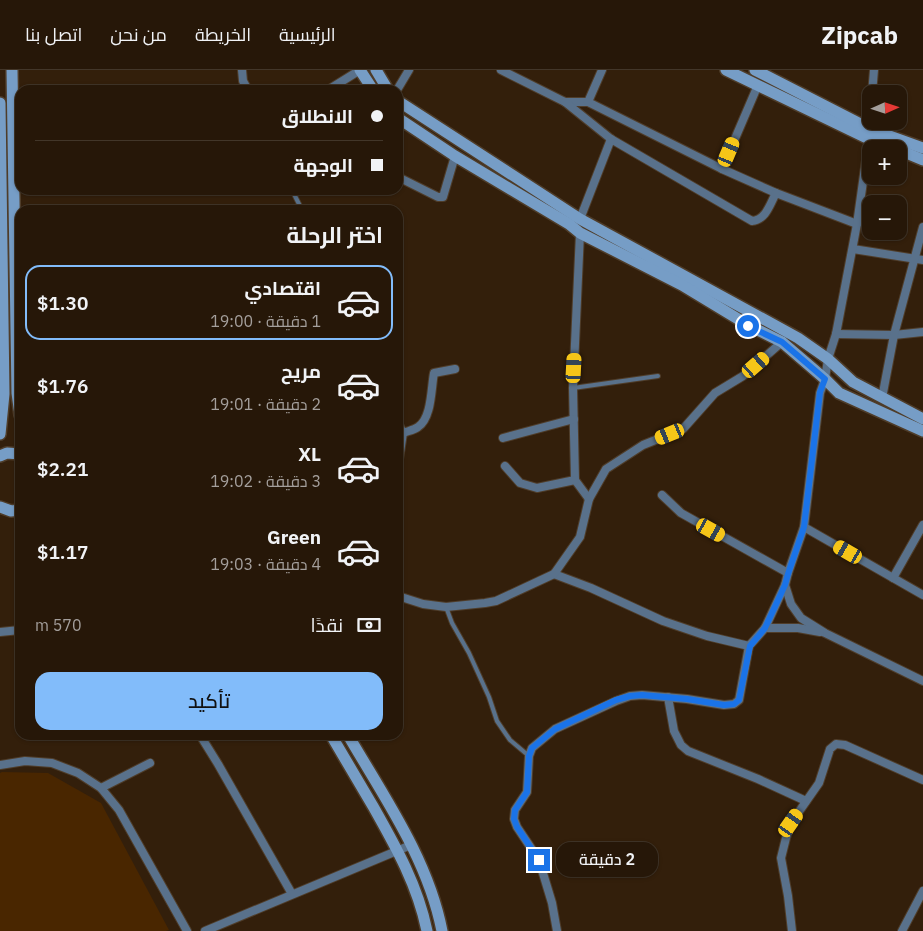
<!DOCTYPE html>
<html lang="ar">
<head>
<meta charset="utf-8">
<style>
  body { margin:0; font-family:"IBM Plex Sans",Cairo,sans-serif; background:#322416; color:#f1f3f6; direction:rtl; height:100vh; display:flex; flex-direction:column; font-size:19px; white-space:nowrap }
  * { box-sizing:border-box; margin:0 }
  p { font-size:16px; color:#a49f9c }
  .icon { flex:none; width:28px; height:28px; fill:none; stroke:currentColor; stroke-width:2; stroke-linecap:round; stroke-linejoin:round }
  .map { position:relative; flex:1; overflow:hidden; direction:ltr }
  .panel { position:absolute; left:15px; top:135px; width:388px; height:535px; display:flex; flex-direction:column; background:#261708; border-radius:15px; box-shadow:0 1px 4px #0004,0 0 0 1px #423629; direction:rtl }
  .panel>* { flex:none }
  .top-card { position:absolute; left:15px; top:15px; width:388px; height:110px; border-radius:15px; box-shadow:0 1px 4px #0004,0 0 0 1px #423629; direction:rtl; display:grid; align-content:center; height:110px; padding:0 20px; background:#261708 }
  .needle { width:32px; rotate:87deg }
  .tools { position:absolute; left:862px; top:15px; display:grid; gap:10px }
  .tools a { display:grid; place-items:center; width:45px; height:45px; border-radius:10px; background:#261708; box-shadow:0 1px 4px #0004,0 0 0 1px #423629; font-size:25px }
  .end { position:absolute; width:22px; height:22px; margin:-11px; border:6px solid #1a73e8; background:#fff; box-shadow:0 0 0 2px #fff }
  .from { border-radius:50% }
  .bubble { position:absolute; height:35px; border-radius:15px; background:#261708; box-shadow:0 1px 4px #0004,0 0 0 1px #423629; font-size:16px; font-weight:600; line-height:35px; text-align:center; direction:rtl }
  .car { position:absolute; width:15px; height:30px; margin:-15px -8px; border-radius:6px; box-shadow:0 0 4px 1px #0007; background:linear-gradient(#f5c518 24%,#345 0 40%,#f5c518 0 76%,#345 0 86%,#f5c518 0) }
  .top-card b { display:flex; align-items:center; gap:18px; height:48px; font-size:19px }
  .top-card b+b { border-top:1px solid #423629 }
  .top-card i { width:12px; height:12px; background:#f1f3f6 }
  ul { padding:0; list-style:none }
  li { display:flex; align-items:center; gap:15px; height:75px; margin:0 10px 8px; padding:0 10px; border:2px solid transparent; border-radius:15px }
  li div { flex:1 }
  li b { display:block; font-size:19px }
  li em { font-style:normal; font-weight:600 }
  li.current { border-color:#82bcfa }
  li>.icon { width:45px; height:45px; stroke-width:1.5 }
  h2 { padding:0 20px; font-size:22px; line-height:60px }
  .pay { display:flex; align-items:center; gap:12px; height:55px; padding:0 20px; font-size:19px }
  .pay p { margin-inline-start:auto }
  .primary-button { display:flex; gap:10px; margin-top:auto; padding:10px 20px }
  .primary-button a { flex:1; height:58px; border-radius:15px; background:#82bcfa; color:#111; font-size:20px; font-weight:600; line-height:58px; text-align:center }
  header { display:flex; align-items:center; gap:30px; box-sizing:border-box; height:70px; padding:0 25px; background:#261708; border-bottom:1px solid #423629 }
  header strong { font-size:24px }
  nav { display:flex; gap:28px; margin-inline-start:auto; font-size:18px }
  .map>svg:first-child { display:block }
</style>
</head>
<body>
<header>
<strong>Zipcab</strong>
<nav><a>الرئيسية</a><a>الخريطة</a><a>من نحن</a><a>اتصل بنا</a></nav>
</header>
<div class="map">
<svg width="923" height="861" viewBox="0 0 923 861">
  <rect width="100%" height="100%" fill="#331f0b"/>
  <polygon fill="#492600" points="2,702 48,703 101,733 169,860 166,861 0,861 0,703"/>
  <g fill="none" stroke-linecap="round" stroke-linejoin="round">
    <defs>
      <g id="lane">
        <polyline points="292,120 302,140"/>
        <polyline points="573,318 658,306"/>
        <polyline points="446,537 452,553 469,583 489,627 497,651 510,670 529,686"/>
      </g>
      <g id="street">
        <polyline points="242,0 243,11 248,20"/>
        <polyline points="501,0 565,32 588,32 722,99 776,123 857,154"/>
        <polyline points="328,20 360,0"/>
        <polyline points="397,20 409,0"/>
        <polyline points="872,24 874,0"/>
        <path d="M565 32 611 69 752 151C766 150 770 134 776 123"/>
        <polyline points="588,32 602,0"/>
        <polyline points="870,59 871,44"/>
        <polyline points="722,99 758,15"/>
        <polyline points="398,107 438,127 443,127 455,86"/>
        <polyline points="580,149 611,69"/>
        <polyline points="580,163 573,318 575,410 589,429"/>
        <polyline points="853,179 923,190"/>
        <polyline points="836,264 894,265 923,262"/>
        <polyline points="882,328 894,265 923,157"/>
        <polyline points="398,353 403,363"/>
        <polyline points="503,368 574,349"/>
        <path d="M398 391 399 389 403 363C408 361 414 360 418 357 432 348 431 318 434 303L455 299"/>
        <polyline points="505,396 520,413 537,418 575,410"/>
        <polyline points="662,425 681,443 788,503"/>
        <polyline points="804,457 923,525"/>
        <polyline points="554,504 591,518 663,551 707,566 749,576"/>
        <polyline points="893,508 923,455"/>
        <polyline points="785,515 791,534 801,548 825,563 923,611"/>
        <polyline points="398,526 423,534 446,537 485,533 496,531 554,504 580,467 589,429 606,399 643,375 683,359 715,323 743,306 782,272"/>
        <polyline points="765,558 798,558 820,562"/>
        <polyline points="0,562 20,560"/>
        <polyline points="668,627 674,661 681,675 688,681 758,709 806,731"/>
        <polyline points="200,665 218,694 292,824"/>
        <polyline points="0,695 25,691 52,693 78,703 101,718 119,740 187,861"/>
        <polyline points="101,718 150,693"/>
        <polyline points="205,861 411,775"/>
        <polyline points="557,861 552,833 539,790 517,757 514,749 515,740 527,722 529,686 532,678 555,659 616,631 630,626 642,625 687,629 724,635 734,634 739,630 749,576 765,558 785,515 788,503 804,457 820,323 825,309 828,289 836,264 857,154 869,69"/>
        <polyline points="792,861 788,826 781,788 786,768 791,753 819,713 830,679 836,674 845,675 923,710"/>
        <polyline points="902,861 923,821"/>
      </g>
      <g id="secondary">
        <polyline points="12,0 17,323 20,345"/>
        <polyline points="360,0 373,20"/>
        <polyline points="376,0 388,20"/>
        <polyline points="726,0 869,69 894,79"/>
        <polyline points="755,0 870,59 923,78"/>
        <polyline points="398,31 580,149 798,268 828,289 853,312 923,349"/>
        <polyline points="0,33 4,324 0,364"/>
        <polyline points="398,48 455,86 569,154 580,163 682,215 748,255 782,272 825,309 839,323 923,361"/>
        <polyline points="899,80 923,90"/>
        <polyline points="0,386 7,383 20,384"/>
        <polyline points="0,437 11,441 20,440"/>
        <path d="M331 665C345 689 360 714 374 738 396 777 418 816 427 861"/>
        <path d="M348 665C384 727 428 789 442 861"/>
      </g>
    </defs>
    <use href="#lane" stroke="#4f3d2a" stroke-width="6"/>
    <use href="#street" stroke="#4f3d2a" stroke-width="10"/>
    <use href="#secondary" stroke="#4f3d2a" stroke-width="14"/>
    <use href="#lane" stroke="#59718b" stroke-width="4"/>
    <use href="#street" stroke="#59718b" stroke-width="8"/>
    <use href="#secondary" stroke="#769dc6" stroke-width="11"/>
  </g>
  <g fill="none" stroke-linecap="round" stroke-linejoin="round">
    <polyline stroke="#1a73e8" stroke-width="6" points="539,790 517,757 514,749 515,740 527,722 529,686 532,678 555,659 616,630 630,626 642,625 687,629 724,635 734,634 739,630 750,576 765,558 785,515 788,504 804,457 820,322 825,309 782,272 748,256"/>
  </g>
</svg>
<div class="tools">
<a><svg class="needle" viewBox="-14 -14 28 28"><path d="M0-13l5 13h-10z" fill="#e53935"/><path d="M0 13l5-13h-10z" fill="#a49f9c"/></svg></a>
<a>+</a>
<a>−</a>
</div>
<i class="end from" style="left:748px;top:256px"></i>
<i class="end" style="left:539px;top:790px"></i>
<div class="bubble" style="left:556px;top:772px;width:102px">2 دقيقة</div>
<i class="car" style="left:729px;top:82px;rotate:23deg"></i>
<i class="car" style="left:756px;top:295px;rotate:49deg"></i>
<i class="car" style="left:574px;top:298px;rotate:3deg"></i>
<i class="car" style="left:670px;top:364px;rotate:248deg"></i>
<i class="car" style="left:711px;top:460px;rotate:119deg"></i>
<i class="car" style="left:848px;top:482px;rotate:300deg"></i>
<i class="car" style="left:791px;top:753px;rotate:35deg"></i>
<div class="top-card">
<b><i class="from"></i>الانطلاق</b>
<b><i></i>الوجهة</b>
</div>
<section class="panel">
<h2>اختر الرحلة</h2>
<ul>
<li class="current"><svg class="icon" aria-label="car" viewBox="0 0 24 24"><path d="M5 17H2v-5l4-1 3-4h7l3 4 3 1v5h-3M9 17h6M6 11h13"/><circle cx="7" cy="17" r="2"/><circle cx="17" cy="17" r="2"/></svg><div><b>اقتصادي</b><p>1 دقيقة · 19:00</p></div><em>$1.30</em></li>
<li><svg class="icon" aria-label="car" viewBox="0 0 24 24"><path d="M5 17H2v-5l4-1 3-4h7l3 4 3 1v5h-3M9 17h6M6 11h13"/><circle cx="7" cy="17" r="2"/><circle cx="17" cy="17" r="2"/></svg><div><b>مريح</b><p>2 دقيقة · 19:01</p></div><em>$1.76</em></li>
<li><svg class="icon" aria-label="car" viewBox="0 0 24 24"><path d="M5 17H2v-5l4-1 3-4h7l3 4 3 1v5h-3M9 17h6M6 11h13"/><circle cx="7" cy="17" r="2"/><circle cx="17" cy="17" r="2"/></svg><div><b>XL</b><p>3 دقيقة · 19:02</p></div><em>$2.21</em></li>
<li><svg class="icon" aria-label="car" viewBox="0 0 24 24"><path d="M5 17H2v-5l4-1 3-4h7l3 4 3 1v5h-3M9 17h6M6 11h13"/><circle cx="7" cy="17" r="2"/><circle cx="17" cy="17" r="2"/></svg><div><b>Green</b><p>4 دقيقة · 19:03</p></div><em>$1.17</em></li>
</ul>
<div class="pay"><svg class="icon" aria-label="cash" viewBox="0 0 24 24"><path d="M3 7h18v10H3z"/><circle cx="12" cy="12" r="2"/></svg>نقدًا<p>570 m</p></div>
<div class="primary-button"><a>تأكيد</a></div>
</section>
</div>
</body>
</html>
